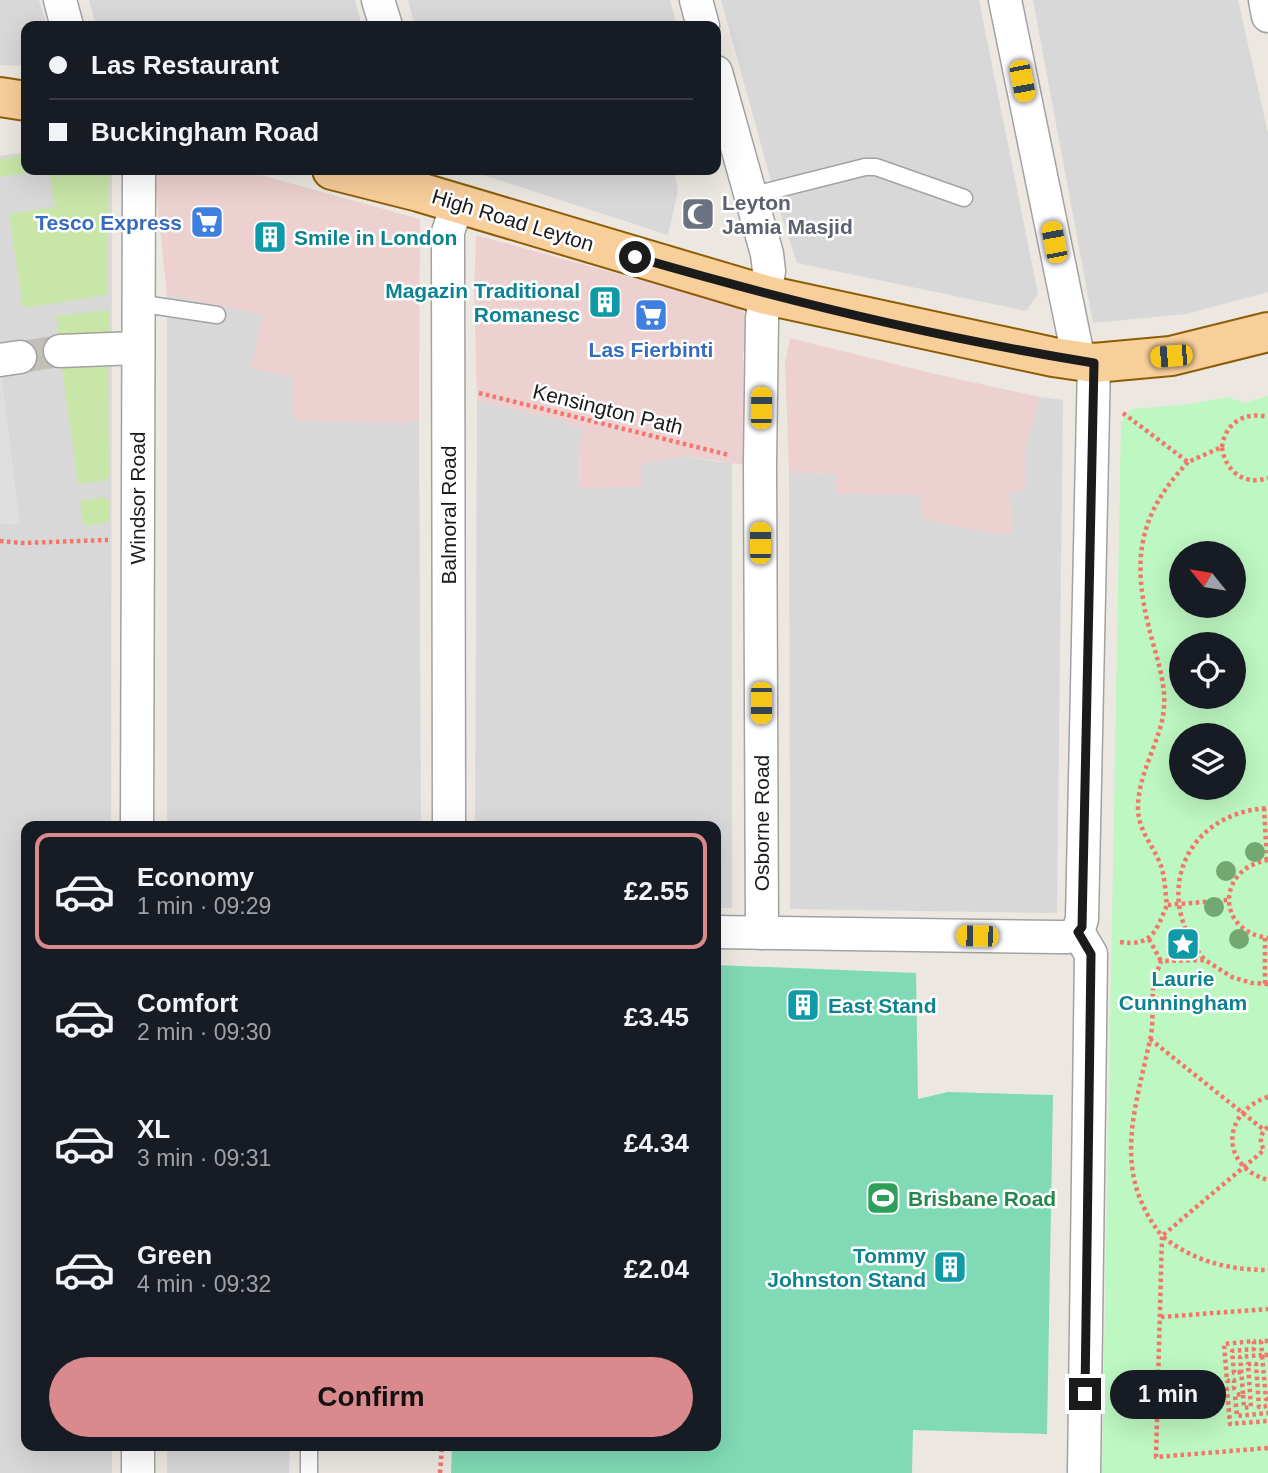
<!DOCTYPE html>
<html lang="en">
<head>
<meta charset="utf-8">
<style>
  body { margin:0; font-family:Helvetica,sans-serif; background:#242831; color:#f1f3f6; height:100vh; display:flex; flex-direction:column; font-size:26px; white-space:nowrap }
  * { box-sizing:border-box; margin:0 }
  p { font-size:23px; color:#9ea1a6 }
  .icon { flex:none; width:38px; height:38px; fill:none; stroke:currentColor; stroke-width:2; stroke-linecap:round; stroke-linejoin:round }
  .map { position:relative; flex:1; overflow:hidden }
  .panel { position:absolute; left:21px; top:821px; width:700px; height:630px; display:flex; flex-direction:column; background:#171b24; border-radius:14px; box-shadow:0 7px 28px #0002 }
  .panel>* { flex:none }
  .hud { position:absolute; left:21px; top:21px; width:700px; height:154px; border-radius:14px; box-shadow:0 7px 28px #0002; display:grid; align-content:center; height:154px; padding:0 28px; background:#171b24 }
  .needle { width:46px; rotate:300deg }
  .tools { position:absolute; left:1169px; top:541px; display:grid; gap:14px }
  .tools a { display:grid; place-items:center; width:77px; height:77px; border-radius:50%; background:#171b24; box-shadow:0 7px 28px #0002; font-size:35px }
  .end { position:absolute; width:32px; height:32px; margin:-16px; border:9px solid #1b1b1b; background:#fff; box-shadow:0 0 0 4px #fff }
  .from { border-radius:50% }
  .bubble { position:absolute; height:49px; border-radius:24px; background:#171b24; box-shadow:0 7px 28px #0002; font-size:23px; font-weight:600; line-height:49px; text-align:center }
  .car { position:absolute; width:21px; height:42px; margin:-21px -10px; border-radius:9px; box-shadow:0 0 5px 2px #0007; background:linear-gradient(#f5c518 24%,#345 0 40%,#f5c518 0 76%,#345 0 86%,#f5c518 0) }
  .hud b { display:flex; align-items:center; gap:24px; height:66px; font-size:26px }
  .hud b+b { border-top:2px solid #363941 }
  .hud i { width:18px; height:18px; background:#f1f3f6 }
  ul { padding:12px 0 0; list-style:none }
  li { display:flex; align-items:center; gap:21px; height:116px; margin:0 14px 10px; padding:0 14px; border:4px solid transparent; border-radius:14px }
  li div { flex:1 }
  li b { display:block; font-size:26px }
  li em { font-style:normal; font-weight:600 }
  li.on { border-color:#da898c }
  li>.icon { width:63px; height:63px; stroke-width:1.5 }
  .button { display:flex; gap:14px; margin-top:auto; padding:14px 28px }
  .button a { flex:1; height:80px; border-radius:42px; background:#da898c; color:#111; font-size:28px; font-weight:600; line-height:80px; text-align:center }
  .map>svg:first-child { display:block }
</style>
</head>
<body>
<div class="map">
<svg width="1268" height="1473" viewBox="0 0 1268 1473">
  <rect width="100%" height="100%" fill="#ece8e1"/>
  <g fill="#d9d8d8">
    <polygon points="0,0 39,0 47,26 26,26 26,66 0,65"/>
    <polygon points="89,0 355,0 362,26 96,26"/>
    <polygon points="408,0 670,0 677,26 415,26"/>
    <polygon points="721,0 979,0 1038,294 1026,311 797,263 776,199"/>
    <polygon points="1033,0 1238,0 1268,133 1268,292 1186,314 1093,323"/>
    <polygon points="26,152 26,170 112,170 111,826 26,826 26,1446 112,1446 112,1473 0,1473 0,156"/>
    <polygon points="468,170 674,170 678,191 668,235"/>
    <polygon points="167,295 264,315 293,377 294,420 407,423 419,419 421,826 167,826"/>
    <polygon points="1040,397 1063,400 1057,913 790,909 789,472 835,474 835,493 921,495 1011,534 1010,492 1026,490 1026,445"/>
    <polygon points="477,401 562,421 585,430 580,444 579,487 640,487 641,464 686,456 719,462 732,462 732,908 716,908 716,826 475,826"/>
    <polygon points="167,1446 290,1446 289,1473 167,1473"/>
  </g>
  <g fill="#edd0d0">
    <polygon points="152,170 242,170 420,219 419,419 407,423 293,420 293,377 251,368 263,315 167,295 156,191 151,184"/>
    <polygon points="476,235 738,307 745,314 748,324 749,344 743,352 745,465 686,456 641,464 641,487 579,488 580,444 584,430 562,421 477,401 474,288"/>
    <polygon points="790,338 931,373 1040,397 1026,445 1026,491 1010,492 1011,534 990,533 923,519 921,495 835,493 835,474 789,472 785,363"/>
  </g>
  <g fill="#c7e6a7">
    <polygon points="26,155 26,170 109,170 107,295 23,308 9,214 55,207 49,170 0,177 0,159"/>
    <polygon points="110,310 110,334 59,339 56,316"/>
    <polygon points="108,361 109,476 105,481 78,484 62,368"/>
    <polygon points="105,497 109,501 109,522 83,526 80,501"/>
  </g>
  <path fill="#bdf7c1" fill-rule="evenodd" d="M1268 396V1473H1102L1121 422 1131 409 1191 404 1228 397 1245 403ZM1181 553H1234V606H1181ZM1181 644H1234V696H1181ZM1181 735H1234V788H1181Z"/>
  <polygon fill="#80dab6" points="716,965 916,973 918,1099 948,1092 1053,1095 1047,1434 913,1430 912,1473 451,1473 452,1446 716,1446"/>
  <polygon fill="#dfdfdf" points="0,362 20,525 0,524"/>
  <g fill="none" stroke-linecap="round" stroke-linejoin="round">
    <polyline stroke="#c2bfb9" stroke-width="32" stroke-dasharray="32 16" stroke-linecap="butt" points="20,357 60,351"/>
    <defs>
      <g id="lane">
        <polyline points="750,196 865,167 876,167 964,198"/>
        <polyline points="137,303 217,315"/>
        <polyline points="309,1473 309,1446"/>
      </g>
      <g id="street">
        <polyline points="60,0 67,26"/>
        <polyline points="378,0 386,26"/>
        <polyline points="696,0 703,26"/>
        <polyline points="1005,0 1079,361"/>
        <polyline points="1265,0 1268,16"/>
        <polyline points="716,72 767,254 769,271 762,318 760,463 762,933"/>
        <polyline points="60,351 137,348"/>
        <polyline points="0,360 20,357"/>
        <polyline points="137,826 139,170"/>
        <polyline points="449,826 448,244 448,232 457,205"/>
        <polyline points="716,932 1058,937 1068,937 1078,932"/>
        <polyline points="138,1473 138,1446"/>
        <polyline points="1084,1473 1091,954 1078,932 1082,919 1094,363"/>
      </g>
      <g id="primary">
        <polyline points="0,97 26,101"/>
        <polyline points="332,170 419,192 766,295 1053,357 1094,363 1171,356 1268,332"/>
      </g>
    </defs>
    <use href="#lane" stroke="#a2a2a2" stroke-width="19"/>
    <use href="#street" stroke="#a2a2a2" stroke-width="35"/>
    <use href="#primary" stroke="#8d5d05" stroke-width="42"/>
    <g stroke="#f4766a" stroke-width="4.5" stroke-dasharray="3.5 3.5" stroke-linecap="butt">
      <polyline points="479,393 729,455"/>
      <path d="M1123 413 1188 462 1222 447C1225 471 1244 486 1268 478"/>
      <path d="M1222 447C1225 423 1245 411 1268 417"/>
      <path d="M1188 462C1138 515 1132 559 1149 628 1155 653 1166 681 1164 707 1162 740 1137 773 1138 810 1139 831 1152 844 1160 863 1165 876 1165 891 1167 905L1228 900"/>
      <polyline points="0,541 23,543 108,540"/>
      <polyline points="1264,808 1267,860"/>
      <path d="M1268 860C1217 868 1215 931 1268 938"/>
      <polyline points="1265,938 1265,984"/>
      <polyline points="1149,939 1161,961"/>
      <path d="M1120 942C1152 947 1156 931 1167 905"/>
      <path d="M1204 959C1151 896 1184 813 1268 808"/>
      <path d="M1268 984 1252 983 1232 977 1205 960 1161 961C1159 967 1156 974 1154 981 1151 999 1154 1017 1151 1035 1136 1108 1110 1171 1162 1236L1156 1457 1268 1448"/>
      <polyline points="1150,1039 1264,1130"/>
      <path d="M1268 1097C1222 1112 1219 1166 1268 1180"/>
      <path d="M1268 1127C1260 1133 1259 1141 1264 1150L1162 1236C1193 1261 1228 1270 1268 1270"/>
      <polyline points="1161,1317 1268,1309"/>
      <polyline points="1268,1355 1262,1355 1266,1399 1268,1399"/>
      <polyline points="1241,1372 1234,1373 1232,1351 1254,1349 1254,1341 1224,1344 1227,1381 1234,1380 1234,1388 1227,1389 1230,1424 1268,1421"/>
      <polyline points="1243,1394 1240,1357 1262,1355 1261,1341 1268,1341"/>
      <polyline points="1267,1406 1259,1407 1256,1364 1248,1364 1251,1407 1244,1408 1243,1394 1235,1395 1237,1416 1268,1413"/>
      <polyline points="440,1473 442,1446"/>
    </g>
    <use href="#lane" stroke="#fff" stroke-width="16"/>
    <use href="#street" stroke="#fff" stroke-width="32"/>
    <use href="#primary" stroke="#f8ce9a" stroke-width="38"/>
  </g>
  <g fill="#72a871">
    <circle cx="1255" cy="852" r="10"/>
    <circle cx="1226" cy="871" r="10"/>
    <circle cx="1214" cy="907" r="10"/>
    <circle cx="1239" cy="939" r="10"/>
  </g>
  <g fill="none" stroke-linecap="round" stroke-linejoin="round">
    <path stroke="#1b1b1b" stroke-width="9" d="M635 257C786 301 939 338 1094 363L1082 927 1078 932 1091 954 1085 1394"/>
  </g>
  <defs>
    <symbol id="mosque-square" viewBox="-11 -11 22 22"><rect x="-9" y="-9" width="18" height="18" rx="4" fill="#6b7280" stroke="#fff"/><path d="M3.5-4.9A6 6 0 1 0 3.5 4.9A5 5 0 1 1 3.5-4.9Z" fill="#fff"/></symbol>
    <symbol id="supermarket-square" viewBox="-11 -11 22 22"><rect x="-9" y="-9" width="18" height="18" rx="4" fill="#3f7fe0" stroke="#fff"/><path d="M-6-5.5h2.5l.6 2H6L4.5 2H-2.5L-4.4-4H-6ZM-1.5 3.2a1.3 1.3 0 1 0 .1 0ZM3 3.2a1.3 1.3 0 1 0 .1 0Z" fill="#fff"/></symbol>
    <symbol id="building-square" viewBox="-11 -11 22 22"><rect x="-9" y="-9" width="18" height="18" rx="4" fill="#0f9aa8" stroke="#fff"/><path d="M-4-6H4V6H1V3H-1V6H-4ZM-2.5-4.3h1.7v1.8h-1.7ZM.8-4.3h1.7v1.8H.8ZM-2.5-1h1.7V.8h-1.7ZM.8-1h1.7V.8H.8Z" fill="#fff"/></symbol>
    <symbol id="sight-square" viewBox="-11 -11 22 22"><rect x="-9" y="-9" width="18" height="18" rx="4" fill="#0f9aa8" stroke="#fff"/><path d="M0-6L1.8-2.2L6-1.7L2.9 1.2L3.7 5.4L0 3.3L-3.7 5.4L-2.9 1.2L-6-1.7L-1.8-2.2Z" fill="#fff"/></symbol>
    <symbol id="stadium-square" viewBox="-11 -11 22 22"><rect x="-9" y="-9" width="18" height="18" rx="4" fill="#2e9e5b" stroke="#fff"/><path d="M0-5a6.5 5 0 1 0 0 10a6.5 5 0 1 0 0-10ZM-3.5-1.8h7v3.6h-7Z" fill="#fff"/></symbol>
  </defs>
  <g fill-rule="evenodd">
    <use href="#mosque-square" x="679" y="195" width="38" height="38"/>
    <use href="#supermarket-square" x="188" y="203" width="38" height="38"/>
    <use href="#building-square" x="251" y="218" width="38" height="38"/>
    <use href="#building-square" x="586" y="283" width="38" height="38"/>
    <use href="#supermarket-square" x="632" y="296" width="38" height="38"/>
    <use href="#sight-square" x="1164" y="925" width="38" height="38"/>
    <use href="#building-square" x="784" y="986" width="38" height="38"/>
    <use href="#stadium-square" x="864" y="1179" width="38" height="38"/>
    <use href="#building-square" x="931" y="1248" width="38" height="38"/>
  </g>
  <g text-anchor="middle" dominant-baseline="central" stroke-width="5" stroke-linejoin="round" paint-order="stroke">
    <g font-size="21" font-weight="bold" fill="#5b616d" stroke="#fff" text-anchor="start">
      <text x="722" y="202">Leyton<tspan x="722" dy="24">Jamia Masjid</tspan></text>
    </g>
    <g font-size="21" fill="#1b1b1b" stroke="#fff">
      <text transform="translate(513 220) rotate(17)">High Road Leyton</text>
      <text transform="translate(608 409) rotate(14)">Kensington Path</text>
      <text transform="translate(137 498) rotate(-90)">Windsor Road</text>
      <text transform="translate(448 515) rotate(-90)">Balmoral Road</text>
      <text transform="translate(761 823) rotate(-90)">Osborne Road</text>
    </g>
    <g font-size="21" font-weight="bold" fill="#366cbe" stroke="#fff" text-anchor="end">
      <text x="182" y="222">Tesco Express</text>
      <text x="651" y="349" text-anchor="middle">Las Fierbinti</text>
    </g>
    <g font-size="21" font-weight="bold" fill="#0d838f" stroke="#fff" text-anchor="start">
      <text x="294" y="237">Smile in London</text>
      <text x="580" y="290" text-anchor="end">Magazin Traditional<tspan x="580" dy="24">Romanesc</tspan></text>
      <text x="1183" y="978" text-anchor="middle">Laurie<tspan x="1183" dy="24">Cunningham</tspan></text>
      <text x="828" y="1005">East Stand</text>
      <text x="926" y="1255" text-anchor="end">Tommy<tspan x="926" dy="24">Johnston Stand</tspan></text>
    </g>
    <g font-size="21" font-weight="bold" fill="#27864d" stroke="#fff" text-anchor="start">
      <text x="908" y="1198">Brisbane Road</text>
    </g>
  </g>
</svg>
<div class="tools">
<a><svg class="needle" viewBox="-14 -14 28 28"><path d="M0-13l5 13h-10z" fill="#e53935"/><path d="M0 13l5-13h-10z" fill="#9ea1a6"/></svg></a>
<a><svg class="icon" aria-label="locate" viewBox="0 0 24 24"><circle cx="12" cy="12" r="6"/><path d="M12 2v4M12 18v4M2 12h4M18 12h4"/></svg></a>
<a><svg class="icon" aria-label="layers" viewBox="0 0 24 24"><path d="M12 4l9 5-9 5-9-5zM3 14l9 5 9-5"/></svg></a>
</div>
<i class="end from" style="left:635px;top:257px"></i>
<i class="end" style="left:1085px;top:1394px"></i>
<div class="bubble" style="left:1110px;top:1370px;width:116px">1 min</div>
<i class="car" style="left:1022px;top:81px;rotate:169deg"></i>
<i class="car" style="left:1054px;top:242px;rotate:349deg"></i>
<i class="car" style="left:1171px;top:356px;rotate:265deg"></i>
<i class="car" style="left:761px;top:408px;rotate:1deg"></i>
<i class="car" style="left:760px;top:543px;rotate:0deg"></i>
<i class="car" style="left:761px;top:703px;rotate:180deg"></i>
<i class="car" style="left:977px;top:936px;rotate:271deg"></i>
<div class="hud">
<b><i class="from"></i>Las Restaurant</b>
<b><i></i>Buckingham Road</b>
</div>
<section class="panel">
<ul>
<li class="on"><svg class="icon" aria-label="car" viewBox="0 0 24 24"><path d="M5 17H2v-5l4-1 3-4h7l3 4 3 1v5h-3M9 17h6M6 11h13"/><circle cx="7" cy="17" r="2"/><circle cx="17" cy="17" r="2"/></svg><div><b>Economy</b><p>1 min · 09:29</p></div><em>£2.55</em></li>
<li><svg class="icon" aria-label="car" viewBox="0 0 24 24"><path d="M5 17H2v-5l4-1 3-4h7l3 4 3 1v5h-3M9 17h6M6 11h13"/><circle cx="7" cy="17" r="2"/><circle cx="17" cy="17" r="2"/></svg><div><b>Comfort</b><p>2 min · 09:30</p></div><em>£3.45</em></li>
<li><svg class="icon" aria-label="car" viewBox="0 0 24 24"><path d="M5 17H2v-5l4-1 3-4h7l3 4 3 1v5h-3M9 17h6M6 11h13"/><circle cx="7" cy="17" r="2"/><circle cx="17" cy="17" r="2"/></svg><div><b>XL</b><p>3 min · 09:31</p></div><em>£4.34</em></li>
<li><svg class="icon" aria-label="car" viewBox="0 0 24 24"><path d="M5 17H2v-5l4-1 3-4h7l3 4 3 1v5h-3M9 17h6M6 11h13"/><circle cx="7" cy="17" r="2"/><circle cx="17" cy="17" r="2"/></svg><div><b>Green</b><p>4 min · 09:32</p></div><em>£2.04</em></li>
</ul>
<div class="button"><a>Confirm</a></div>
</section>
</div>
</body>
</html>
